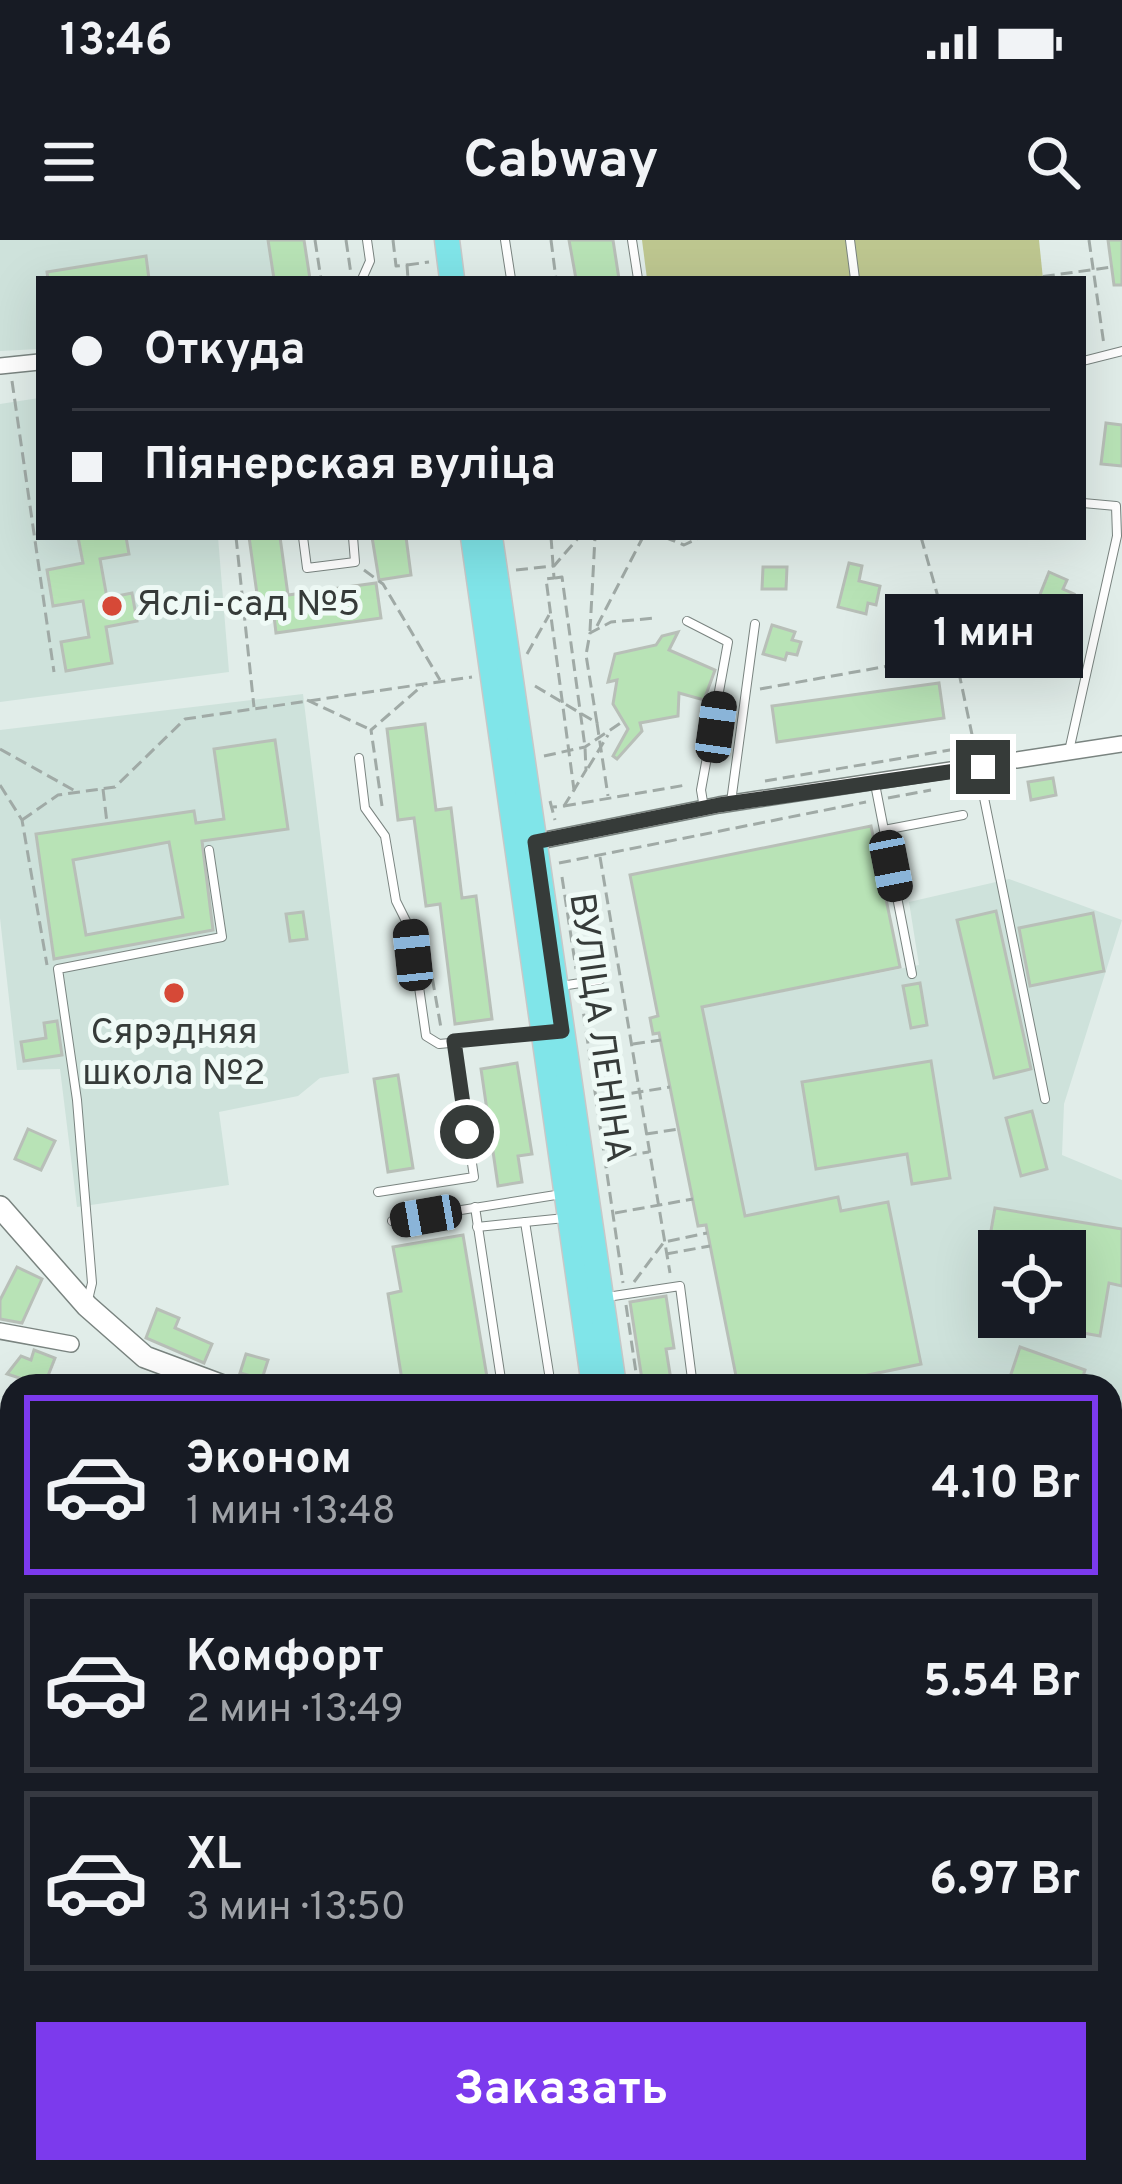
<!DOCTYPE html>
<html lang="ru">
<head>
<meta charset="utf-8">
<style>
  body { margin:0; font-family:Overpass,sans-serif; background:#242831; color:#f1f3f6; height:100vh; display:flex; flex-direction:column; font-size:45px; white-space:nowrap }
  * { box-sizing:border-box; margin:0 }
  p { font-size:39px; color:#9ea1a6 }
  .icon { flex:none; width:66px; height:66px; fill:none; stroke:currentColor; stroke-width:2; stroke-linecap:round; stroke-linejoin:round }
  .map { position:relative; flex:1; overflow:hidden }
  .sheet { position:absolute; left:0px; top:1134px; width:1122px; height:810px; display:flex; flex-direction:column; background:#171b24; border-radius:36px 36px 0 0; box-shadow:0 12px 48px #0002 }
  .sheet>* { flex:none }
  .top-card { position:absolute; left:36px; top:36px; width:1050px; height:264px; border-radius:0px; box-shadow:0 12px 48px #0002; display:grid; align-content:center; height:264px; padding:0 36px; background:#171b24 }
  .tools { position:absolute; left:978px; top:990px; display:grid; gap:24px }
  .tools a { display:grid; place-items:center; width:108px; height:108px; border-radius:0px; background:#171b24; box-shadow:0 12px 48px #0002; font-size:60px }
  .end { position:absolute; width:54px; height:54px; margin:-27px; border:15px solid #363b39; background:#fff; box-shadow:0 0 0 6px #fff }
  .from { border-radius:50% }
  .bubble { position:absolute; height:84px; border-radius:0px; background:#171b24; box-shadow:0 12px 48px #0002; font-size:39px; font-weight:700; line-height:84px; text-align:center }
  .car { position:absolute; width:36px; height:72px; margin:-36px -18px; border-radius:15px; box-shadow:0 0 9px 3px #0007; background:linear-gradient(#222 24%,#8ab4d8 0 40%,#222 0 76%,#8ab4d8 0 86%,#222 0) }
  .top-card b { display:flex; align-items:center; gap:42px; height:114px; font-size:45px }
  .top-card b+b { border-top:3px solid #363941 }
  .top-card i { width:30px; height:30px; background:#f1f3f6 }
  ul { padding:21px 0 0; list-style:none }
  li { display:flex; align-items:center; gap:36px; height:180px; margin:0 24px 18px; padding:0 12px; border:6px solid #363941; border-radius:0px }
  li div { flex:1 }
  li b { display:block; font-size:45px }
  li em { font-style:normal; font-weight:700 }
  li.active { border-color:#7c3aed }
  li>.icon { width:108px; height:108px; stroke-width:1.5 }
  .primary-button { display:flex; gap:24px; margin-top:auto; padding:24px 36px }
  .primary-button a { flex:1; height:138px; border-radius:0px; background:#7c3aed; color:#fff; font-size:48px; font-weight:700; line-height:138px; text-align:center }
  .status { display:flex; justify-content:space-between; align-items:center; height:84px; padding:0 60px; background:#171b24; direction:ltr }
  .status svg { height:33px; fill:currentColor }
  header { display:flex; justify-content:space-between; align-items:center; height:156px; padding:0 36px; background:#171b24; font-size:54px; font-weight:700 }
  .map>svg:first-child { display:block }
</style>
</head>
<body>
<div class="status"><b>13:46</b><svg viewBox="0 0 49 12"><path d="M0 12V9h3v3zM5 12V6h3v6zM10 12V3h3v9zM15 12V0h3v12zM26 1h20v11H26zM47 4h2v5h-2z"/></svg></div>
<header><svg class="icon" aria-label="menu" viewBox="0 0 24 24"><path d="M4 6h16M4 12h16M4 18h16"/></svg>Cabway<svg class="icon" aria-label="search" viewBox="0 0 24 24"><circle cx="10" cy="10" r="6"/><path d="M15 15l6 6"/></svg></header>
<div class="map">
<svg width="1122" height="1944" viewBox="0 0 1122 1944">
  <rect width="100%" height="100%" fill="#e1ede9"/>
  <g fill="#cee2db" fill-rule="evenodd">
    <polygon points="0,0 304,0 310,39 39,39 39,109 0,111"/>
    <polygon points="39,158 39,297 218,297 229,432 0,462 0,164"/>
    <polygon points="303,454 349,833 320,838 298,856 219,872 229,945 77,967 60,829 17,830 0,678 0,490"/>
    <path d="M1009 639 1122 680 1064 864 1062 915 1122 940V1312L1110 1316V1146H738L706 985 659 794H653L650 778 919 725 909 662ZM999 1011H1065V1077H999Z"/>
  </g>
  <g fill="#bec790">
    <polygon points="642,0 1039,0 1043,39 647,39"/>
    <polygon points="12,1467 12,1663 0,1664 0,1468"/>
  </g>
  <g fill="#b8e3b6" stroke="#b8bfb8" stroke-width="3" fill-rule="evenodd">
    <polygon points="268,0 304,0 310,39 274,39"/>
    <polygon points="569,0 613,0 619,39 576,39"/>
    <polygon points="1108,0 1122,0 1122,45 1114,45"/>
    <polygon points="146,16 149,39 48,39 47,32"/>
    <polygon points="1106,183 1122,185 1122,226 1101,224"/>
    <polygon points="78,297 126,297 129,314 100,319 107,358 132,353 137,381 106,387 112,423 66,431 61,402 89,397 83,361 53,366 47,330 83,323"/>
    <polygon points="249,297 280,297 288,355 376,343 381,378 276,393 272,359 258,361"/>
    <polygon points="372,297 406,297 411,335 379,340"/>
    <polygon points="849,323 862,326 859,341 880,346 876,365 868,363 866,374 838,367"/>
    <polygon points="763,327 787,327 786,349 762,349"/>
    <polygon points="1049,332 1067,340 1063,349 1074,354 1061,384 1033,372"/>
    <polygon points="772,385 795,392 792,400 801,402 797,415 787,413 785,420 763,414"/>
    <polygon points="678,392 669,410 715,430 704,460 679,453 678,476 640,483 642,491 617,519 613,516 628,489 613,464 617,440 608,442 615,414 656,405 662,396"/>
    <polygon points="939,443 944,478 777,502 772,466"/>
    <polygon points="425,484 436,570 451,568 462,658 476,656 492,779 455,784 440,664 426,666 414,578 398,580 387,489"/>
    <path d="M275 500 288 589 202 601 213 690 54 719 36 594 194 571 196 583 224 579 214 509ZM169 602 183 677 86 695 73 620Z"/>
    <polygon points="1053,538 1056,555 1031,560 1028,542"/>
    <polygon points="871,586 900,727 702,767 745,976 838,957 841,971 888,962 921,1124 815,1146 738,1146 706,985 698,986 659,793 653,794 650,778 658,776 630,635"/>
    <polygon points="996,671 1031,829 994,838 957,680"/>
    <polygon points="303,672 307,699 290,701 286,674"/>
    <polygon points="1093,673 1104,731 1030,746 1019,688"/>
    <polygon points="920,743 927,785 911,788 903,746"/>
    <polygon points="57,781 62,815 24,821 21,802 46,798 44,783"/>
    <polygon points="931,821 950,938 912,944 907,914 816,929 802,842"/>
    <polygon points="517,823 532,914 518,916 522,942 498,946 481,829"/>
    <polygon points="398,835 413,928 388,932 374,839"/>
    <polygon points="1032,871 1047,929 1021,936 1006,878"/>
    <polygon points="28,889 55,901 41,930 15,919"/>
    <polygon points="995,968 1122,989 1122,1046 1109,1043 1100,1096 1032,1084 1033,1077 1065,1077 1065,1011 999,1011 999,1038 983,1036"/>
    <polygon points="463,995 487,1137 403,1146 388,1054 401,1051 393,1007"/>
    <polygon points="17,1027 42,1039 22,1083 0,1079 0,1060"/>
    <polygon points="666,1056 674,1108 666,1109 672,1146 643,1146 630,1062"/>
    <polygon points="157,1069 179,1078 175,1088 212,1104 204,1123 146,1098"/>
    <polygon points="1020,1107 1085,1130 1080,1146 1007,1146"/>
    <polygon points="34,1110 55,1118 44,1146 7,1134 21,1116 31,1120"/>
    <polygon points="246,1114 268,1120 262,1139 240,1133"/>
  </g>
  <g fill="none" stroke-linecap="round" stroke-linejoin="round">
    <defs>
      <g id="service">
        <polyline points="505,0 511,39"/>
        <polyline points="632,0 638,39"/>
        <polyline points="850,0 855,39"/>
        <polyline points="362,39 370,21 367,0"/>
        <polyline points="1083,121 1122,111"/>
        <polyline points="303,297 307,328 355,322 353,297"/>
        <polyline points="687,381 728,402 701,550 704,568"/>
        <polyline points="1069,511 1117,296 1116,266 1083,263"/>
        <polyline points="359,518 365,568 385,596 396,661 411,691 426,796 439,804 537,795"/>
        <polyline points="978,528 1045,859"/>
        <polyline points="875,544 912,734"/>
        <polyline points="731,562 755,384"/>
        <polyline points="884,590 963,575"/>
        <polyline points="561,746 600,740"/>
        <polyline points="378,952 474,937 454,801"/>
        <polyline points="475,967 502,1146"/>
        <polyline points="392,981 562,954"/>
        <polyline points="525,982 551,1146"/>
        <polyline points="477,987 565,978"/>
        <polyline points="607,1057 680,1046 692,1139"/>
        <polyline points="87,1064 92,1043 77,860 58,729 222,697 209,610"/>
        <polyline points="1110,1326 1122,1323"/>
        <polyline points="1110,1515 1122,1513"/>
        <polyline points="269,1932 277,1944"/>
        <polyline points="629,1932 631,1944"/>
        <polyline points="276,1942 285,1932"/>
      </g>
      <g id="minor">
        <polyline points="0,126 39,122"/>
        <polyline points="535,602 719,565 1122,504"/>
        <polyline points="0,1091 71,1104"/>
        <polyline points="1110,1790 1122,1788"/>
      </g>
      <g id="tertiary">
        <polyline points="0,967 87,1066 145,1117 223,1146"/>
        <polyline points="470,1944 548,1932"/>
      </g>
      <g id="secondary">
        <polyline points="1110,1766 1122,1686"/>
        <polyline points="1083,1944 1085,1932"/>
      </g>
      <g id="primary">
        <polyline points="447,0 452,39"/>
        <polyline points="473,297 594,1146"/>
        <polyline points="490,297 614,1146"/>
        <polyline points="711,1932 712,1944"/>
        <polyline points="728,1932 730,1944"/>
      </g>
    </defs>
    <use href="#service" stroke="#7a8480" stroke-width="10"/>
    <use href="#minor" stroke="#7a8480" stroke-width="18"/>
    <use href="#tertiary" stroke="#7a8480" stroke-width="24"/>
    <use href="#secondary" stroke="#7a8480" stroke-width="24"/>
    <use href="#primary" stroke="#c7c8c8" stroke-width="27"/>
    <g stroke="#a0aaa6" stroke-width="3" stroke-dasharray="12 6" stroke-linecap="butt">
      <polyline points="315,0 321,39"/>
      <polyline points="346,0 351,34"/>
      <polyline points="393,0 396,26 407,25 408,39"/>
      <polyline points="551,0 556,39"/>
      <polyline points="1089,0 1104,105"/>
      <polyline points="407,25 429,22"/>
      <polyline points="1025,39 1112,27"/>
      <polyline points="12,141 54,432"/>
      <polyline points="236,297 254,467"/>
      <polyline points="551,297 554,338 546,339 574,550 564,566 553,567"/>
      <polyline points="664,297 684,305 701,297"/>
      <polyline points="921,297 938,357 951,374 955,412"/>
      <polyline points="364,330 383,344 440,440"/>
      <polyline points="516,330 554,326 579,297"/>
      <polyline points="555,338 562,337 585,507 586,530 574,550"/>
      <polyline points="597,386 643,297"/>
      <polyline points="590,391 595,297"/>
      <polyline points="527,414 549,375"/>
      <polyline points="535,446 597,483 608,556"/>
      <polyline points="760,449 955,414 974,504"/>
      <polyline points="307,460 369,489"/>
      <polyline points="597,483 586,415 590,393 611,382 656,378"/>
      <polyline points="0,509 77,552"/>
      <polyline points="544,516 585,507 622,482"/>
      <polyline points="588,528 608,495"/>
      <polyline points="765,541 974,506 977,511"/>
      <polyline points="0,545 22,580 47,725"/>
      <polyline points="103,549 107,583"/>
      <polyline points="888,558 931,550"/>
      <polyline points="550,561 555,580"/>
      <polyline points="382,566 371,490 423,445"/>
      <polyline points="564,566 686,545"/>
      <polyline points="22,580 58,555 115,547 185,479 472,437"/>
      <polyline points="600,617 670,1033"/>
      <polyline points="559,623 866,562"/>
      <polyline points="562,637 576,729"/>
      <polyline points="423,685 441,788"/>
      <polyline points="581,756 623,1043"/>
      <polyline points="633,804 661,800"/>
      <polyline points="596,859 670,847"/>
      <polyline points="646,894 679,889"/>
      <polyline points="607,919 649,912"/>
      <polyline points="615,973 693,959"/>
      <polyline points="666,1014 710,1006"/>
      <polyline points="634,1042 664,1002 707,993"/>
      <polyline points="626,1065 638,1146"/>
      <polyline points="1110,1403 1122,1405"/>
      <polyline points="1113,1670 1122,1614"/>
      <polyline points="1110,1856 1117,1811"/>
      <polyline points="341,1932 343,1944"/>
      <polyline points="689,1932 690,1942"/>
      <polyline points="751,1932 753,1944"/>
      <polyline points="564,1942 619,1933"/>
      <polyline points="418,1944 452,1938"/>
    </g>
    <use href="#service" stroke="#fff" stroke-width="8"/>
    <use href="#minor" stroke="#fff" stroke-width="15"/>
    <use href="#tertiary" stroke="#fff" stroke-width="21"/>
    <use href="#secondary" stroke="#fff" stroke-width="21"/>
    <use href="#primary" stroke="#80e5e9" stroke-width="24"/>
  </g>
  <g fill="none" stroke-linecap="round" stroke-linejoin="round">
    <polyline stroke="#363b39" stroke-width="15" points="467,892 454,801 562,791 535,602 719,565 983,527"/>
  </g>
  <g fill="#d64937" stroke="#effaf6" stroke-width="4.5">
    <circle cx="112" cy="366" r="12"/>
    <circle cx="174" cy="753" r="12"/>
  </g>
  <g text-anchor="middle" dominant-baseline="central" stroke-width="10" stroke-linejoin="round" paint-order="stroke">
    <g font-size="36" fill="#363b39" stroke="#effaf6" text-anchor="start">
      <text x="136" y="366">Яслі-сад №5</text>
      <text x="174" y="794" text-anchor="middle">Сярэдняя<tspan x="174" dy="41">школа №2</tspan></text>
    </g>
    <g font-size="36" fill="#363b39" stroke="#effaf6">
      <text transform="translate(598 788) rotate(82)">ВУЛІЦА ЛЕНІНА</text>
    </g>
  </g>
</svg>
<div class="tools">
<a><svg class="icon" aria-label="locate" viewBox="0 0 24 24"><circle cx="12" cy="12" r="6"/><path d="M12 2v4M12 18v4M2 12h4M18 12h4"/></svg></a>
</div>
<i class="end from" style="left:467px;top:892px"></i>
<i class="end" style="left:983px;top:527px"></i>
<div class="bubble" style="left:885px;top:354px;width:198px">1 мин</div>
<i class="car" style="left:716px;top:487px;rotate:8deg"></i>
<i class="car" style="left:891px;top:626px;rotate:169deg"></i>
<i class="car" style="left:413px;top:715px;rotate:354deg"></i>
<i class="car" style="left:426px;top:976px;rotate:260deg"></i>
<div class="top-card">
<b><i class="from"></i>Откуда</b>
<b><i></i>Піянерская вуліца</b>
</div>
<section class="sheet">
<ul>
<li class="active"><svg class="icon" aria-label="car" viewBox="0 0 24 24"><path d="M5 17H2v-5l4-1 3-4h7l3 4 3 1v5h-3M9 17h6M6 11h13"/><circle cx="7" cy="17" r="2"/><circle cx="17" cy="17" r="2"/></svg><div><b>Эконом</b><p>1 мин · 13:48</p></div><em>4.10 Br</em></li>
<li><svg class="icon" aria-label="car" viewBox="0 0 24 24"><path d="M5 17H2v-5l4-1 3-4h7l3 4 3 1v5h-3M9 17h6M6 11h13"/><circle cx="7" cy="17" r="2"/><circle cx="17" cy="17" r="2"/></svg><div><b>Комфорт</b><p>2 мин · 13:49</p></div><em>5.54 Br</em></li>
<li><svg class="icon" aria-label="car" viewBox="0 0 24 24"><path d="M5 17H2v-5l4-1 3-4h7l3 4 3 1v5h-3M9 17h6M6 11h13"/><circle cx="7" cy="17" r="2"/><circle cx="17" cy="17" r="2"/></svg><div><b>XL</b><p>3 мин · 13:50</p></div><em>6.97 Br</em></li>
</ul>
<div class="primary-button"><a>Заказать</a></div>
</section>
</div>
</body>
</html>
